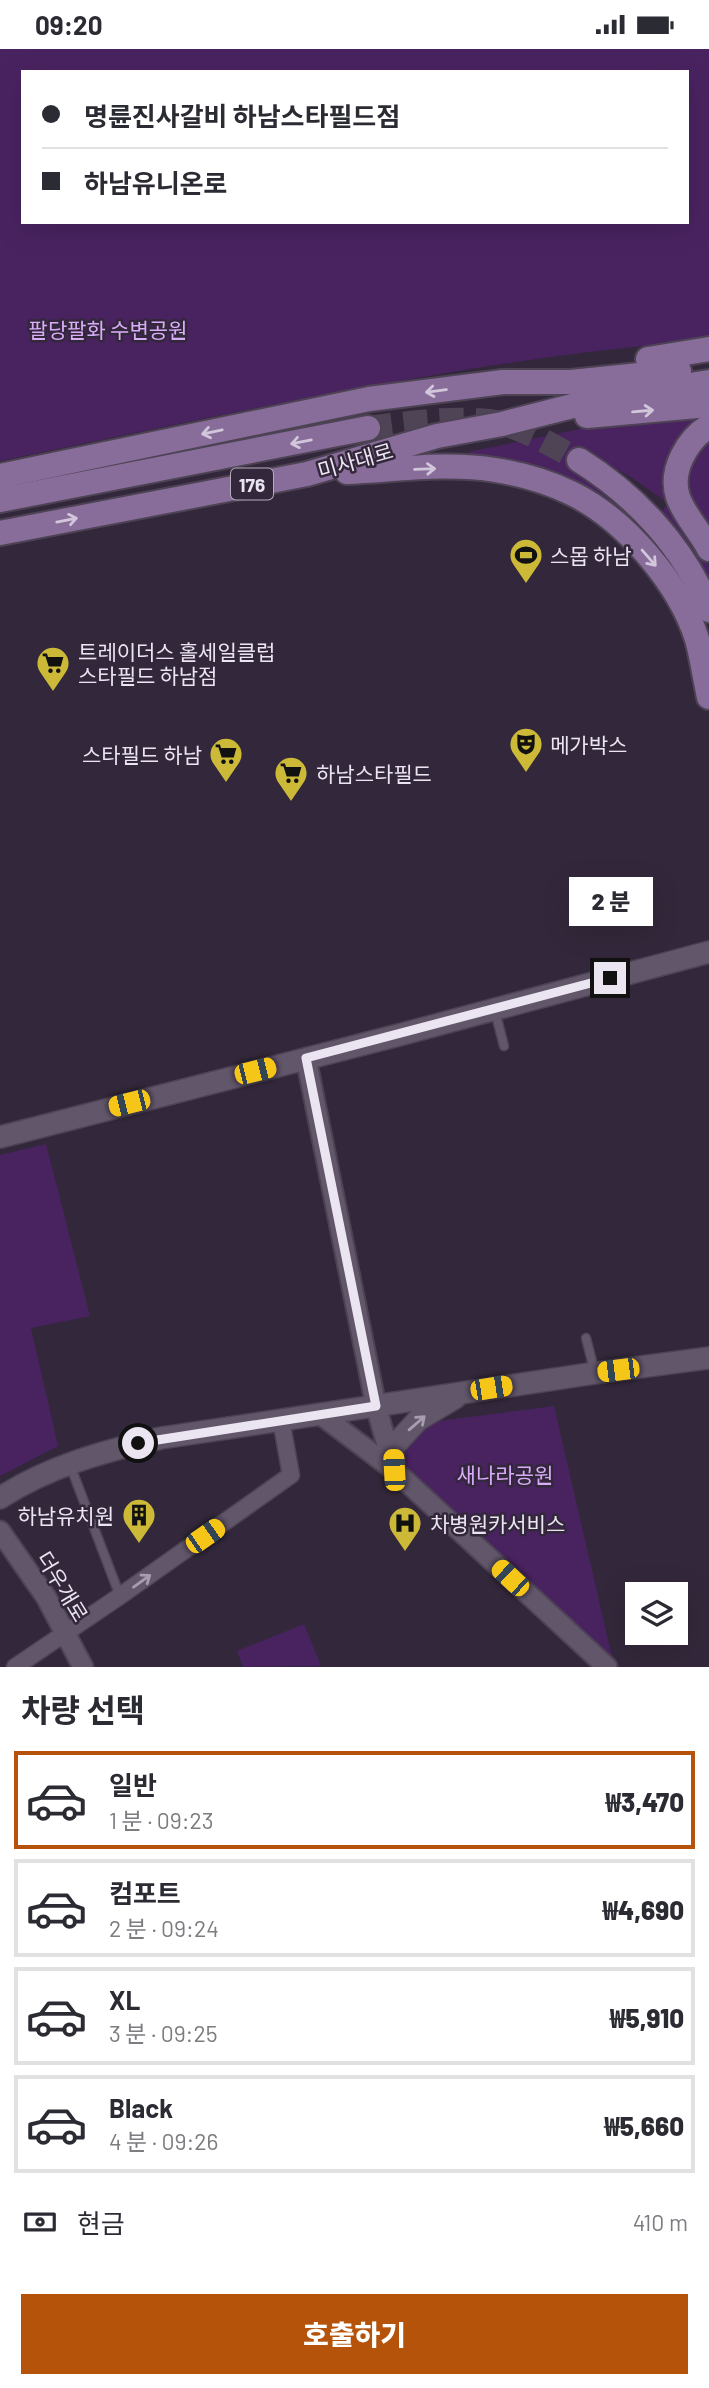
<!DOCTYPE html>
<html lang="ko">
<head>
<meta charset="utf-8">
<style>
  body { margin:0; font-family:Barlow,"Noto Sans KR",sans-serif; background:#f7f7f7; color:#2b2b33; height:100vh; display:flex; flex-direction:column; font-size:26px; white-space:nowrap }
  * { box-sizing:border-box; margin:0 }
  p { font-size:23px; color:#7c7c81 }
  .icon { flex:none; width:38px; height:38px; fill:none; stroke:currentColor; stroke-width:2; stroke-linecap:round; stroke-linejoin:round }
  .map { position:relative; height:1618px; overflow:hidden }
  .sheet { display:flex; flex-direction:column; background:#fff; flex:1 }
  .sheet>* { flex:none }
  .banner { position:absolute; left:21px; top:21px; width:668px; height:154px; border-radius:0px; box-shadow:0 7px 28px #0002; display:grid; align-content:center; height:154px; padding:0 21px; background:#fff }
  .buttons { position:absolute; left:625px; top:1533px; display:grid; gap:14px }
  .buttons a { display:grid; place-items:center; width:63px; height:63px; border-radius:0px; background:#fff; box-shadow:0 7px 28px #0002; font-size:35px }
  .end { position:absolute; width:32px; height:32px; margin:-16px; border:9px solid #ebe4f1; background:#111; box-shadow:0 0 0 4px #111 }
  .from { border-radius:50% }
  .bubble { position:absolute; height:49px; border-radius:0px; background:#fff; box-shadow:0 7px 28px #0002; font-size:23px; font-weight:800; line-height:49px; text-align:center }
  .car { position:absolute; width:21px; height:42px; margin:-21px -10px; border-radius:9px; box-shadow:0 0 5px 2px #0007; background:linear-gradient(#f5c518 24%,#345 0 40%,#f5c518 0 76%,#345 0 86%,#f5c518 0) }
  .banner b { display:flex; align-items:center; gap:24px; height:66px; font-size:26px }
  .banner b+b { border-top:2px solid #e1e1e2 }
  .banner i { width:18px; height:18px; background:#2b2b33 }
  ul { padding:0; list-style:none }
  li { display:flex; align-items:center; gap:21px; height:98px; margin:0 14px 10px; padding:0 7px; border:4px solid #e1e1e2; border-radius:0px }
  li div { flex:1 }
  li b { display:block; font-size:26px }
  li em { font-style:normal; font-weight:800 }
  li.selected { border-color:#b45309 }
  li>.icon { width:63px; height:63px; stroke-width:1.5 }
  h2 { padding:0 21px; font-size:32px; line-height:84px }
  .pay { display:flex; align-items:center; gap:18px; height:77px; padding:0 21px; font-size:26px }
  .pay p { margin-inline-start:auto }
  .primary-button { display:flex; gap:14px; margin-top:auto; padding:14px 21px }
  .primary-button a { flex:1; height:80px; border-radius:0px; background:#b45309; color:#fff; font-size:28px; font-weight:800; line-height:80px; text-align:center }
  .status { display:flex; justify-content:space-between; align-items:center; height:49px; padding:0 35px; background:#fff; direction:ltr }
  .status svg { height:19px; fill:currentColor }
  .map>svg:first-child { display:block }
</style>
</head>
<body>
<div class="status"><b>09:20</b><svg viewBox="0 0 49 12"><path d="M0 12V9h3v3zM5 12V6h3v6zM10 12V3h3v9zM15 12V0h3v12zM26 1h20v11H26zM47 4h2v5h-2z"/></svg></div>
<div class="map">
<svg width="709" height="1618" viewBox="0 0 709 1618">
  <rect width="100%" height="100%" fill="#33283b"/>
  <g fill="#492360" fill-rule="evenodd">
    <path d="M0 0H709V293C624 296 541 309 457 322 304 347 152 381 0 412ZM23 23H688V173H23Z"/>
    <path d="M700 364 677 394 670 420V430L673 451 709 517V545L685 503 658 467 668 454 634 430 584 402 574 420C631 458 673 496 699 561 650 469 575 417 471 405L468 403 585 379Z"/>
    <polygon points="709,381 709,484 687,448 689,405"/>
    <polygon points="46,1095 90,1267 31,1279 58,1397 0,1427 0,1106"/>
    <polygon points="554,1357 612,1608 403,1417 398,1385 408,1376"/>
    <polygon points="304,1575 321,1617 243,1618 237,1602"/>
  </g>
  <g fill="none" stroke-linecap="round" stroke-linejoin="round">
    <path stroke="#4f4456" stroke-width="24" stroke-dasharray="24 12" stroke-linecap="butt" d="M368 379C408 374 448 368 489 372 519 376 553 397 579 411"/>
    <defs>
      <g id="service">
        <polyline points="495,962 504,997"/>
        <polyline points="586,1289 595,1324"/>
        <polyline points="70,1416 120,1547"/>
      </g>
      <polyline id="minor" points="15,1618 120,1547 291,1426 281,1371"/>
      <g id="tertiary">
        <polyline points="306,1009 376,1357 394,1421 607,1618"/>
        <polyline points="320,1365 394,1421"/>
        <polyline points="0,1482 46,1548 83,1618"/>
      </g>
      <g id="secondary">
        <polyline points="0,1088 395,987 709,903"/>
        <polyline points="394,1421 393,1398 418,1371 455,1349"/>
        <path d="M0 1449C49 1417 105 1402 161 1389L595 1324 709 1309"/>
      </g>
      <g id="primary">
        <polyline points="648,310 709,300"/>
        <polyline points="587,367 709,356"/>
        <path d="M709 377C688 390 669 421 678 448 684 466 700 482 709 500"/>
        <path d="M579 411C635 446 685 499 709 561"/>
        <path d="M347 423C395 421 447 413 495 421 521 425 548 433 571 444 625 470 679 534 697 590 702 609 705 629 709 648"/>
        <polyline points="0,427 369,350 503,333 571,333 679,322"/>
        <polyline points="0,451 368,379"/>
        <polyline points="0,484 307,425 437,387 502,375 604,349 709,333"/>
      </g>
    </defs>
    <use href="#service" stroke="#4d4354" stroke-width="11"/>
    <use href="#minor" stroke="#4d4354" stroke-width="19"/>
    <use href="#tertiary" stroke="#4d4354" stroke-width="23"/>
    <use href="#secondary" stroke="#4d4354" stroke-width="24"/>
    <use href="#primary" stroke="#4d4354" stroke-width="28"/>
    <use href="#service" stroke="#62566b" stroke-width="8"/>
    <use href="#minor" stroke="#62566b" stroke-width="16"/>
    <use href="#tertiary" stroke="#62566b" stroke-width="19"/>
    <use href="#secondary" stroke="#62566b" stroke-width="21"/>
    <use href="#primary" stroke="#886d9a" stroke-width="24"/>
  </g>
  <defs><path id="oneway-shaft" d="M-6 0H5M1.5-3L5.5 0L1.5 3" fill="none" stroke-width="1.6" stroke-linecap="round" stroke-linejoin="round" transform="scale(1.75)"/></defs>
  <g stroke="#d2c6db">
    <use href="#oneway-shaft" transform="translate(436 342) rotate(173)"/>
    <use href="#oneway-shaft" transform="translate(643 362) rotate(-5)"/>
    <use href="#oneway-shaft" transform="translate(212 383) rotate(168)"/>
    <use href="#oneway-shaft" transform="translate(301 393) rotate(169)"/>
    <use href="#oneway-shaft" transform="translate(425 420) rotate(-2)"/>
    <use href="#oneway-shaft" transform="translate(67 471) rotate(-11)"/>
    <use href="#oneway-shaft" transform="translate(649 509) rotate(49)"/>
  </g>
  <g stroke="#a69dae">
    <use href="#oneway-shaft" transform="translate(417 1374) rotate(-41)"/>
    <use href="#oneway-shaft" transform="translate(142 1532) rotate(-36)"/>
  </g>
  <g fill="none" stroke-linecap="round" stroke-linejoin="round">
    <polyline stroke="#ebe4f1" stroke-width="9" points="138,1394 376,1357 306,1009 610,929"/>
  </g>
  <defs>
    <symbol id="stadium-pin" viewBox="-11 -11 22 30"><path d="M0 17L-7.5 6A9.5 9.5 0 1 1 7.5 6Z" fill="#ccb938" stroke="#33283b"/><path d="M0-5a6.5 5 0 1 0 0 10a6.5 5 0 1 0 0-10ZM-3.5-1.8h7v3.6h-7Z" fill="#111"/></symbol>
    <symbol id="supermarket-pin" viewBox="-11 -11 22 30"><path d="M0 17L-7.5 6A9.5 9.5 0 1 1 7.5 6Z" fill="#ccb938" stroke="#33283b"/><path d="M-6-5.5h2.5l.6 2H6L4.5 2H-2.5L-4.4-4H-6ZM-1.5 3.2a1.3 1.3 0 1 0 .1 0ZM3 3.2a1.3 1.3 0 1 0 .1 0Z" fill="#111"/></symbol>
    <symbol id="theatre-pin" viewBox="-11 -11 22 30"><path d="M0 17L-7.5 6A9.5 9.5 0 1 1 7.5 6Z" fill="#ccb938" stroke="#33283b"/><path d="M-5-5.5Q0-4 5-5.5V0Q5 5 0 6Q-5 5-5 0ZM-3.3-2.5H-1v1.5H-3.3ZM1-2.5H3.3v1.5H1ZM-2.8 1Q0 5.5 2.8 1Z" fill="#111"/></symbol>
    <symbol id="building-pin" viewBox="-11 -11 22 30"><path d="M0 17L-7.5 6A9.5 9.5 0 1 1 7.5 6Z" fill="#ccb938" stroke="#33283b"/><path d="M-4-6H4V6H1V3H-1V6H-4ZM-2.5-4.3h1.7v1.8h-1.7ZM.8-4.3h1.7v1.8H.8ZM-2.5-1h1.7V.8h-1.7ZM.8-1h1.7V.8H.8Z" fill="#111"/></symbol>
    <symbol id="hospital-pin" viewBox="-11 -11 22 30"><path d="M0 17L-7.5 6A9.5 9.5 0 1 1 7.5 6Z" fill="#ccb938" stroke="#33283b"/><path d="M-5-5h3v3.5h4V-5h3V5h-3V1.5h-4V5h-3Z" fill="#111"/></symbol>
  </defs>
  <g fill-rule="evenodd">
    <use href="#stadium-pin" x="507" y="487" width="38" height="52"/>
    <use href="#supermarket-pin" x="34" y="595" width="38" height="52"/>
    <use href="#theatre-pin" x="507" y="676" width="38" height="52"/>
    <use href="#supermarket-pin" x="207" y="686" width="38" height="52"/>
    <use href="#supermarket-pin" x="272" y="705" width="38" height="52"/>
    <use href="#building-pin" x="120" y="1447" width="38" height="52"/>
    <use href="#hospital-pin" x="386" y="1455" width="38" height="52"/>
  </g>
  <g text-anchor="middle" dominant-baseline="central" stroke-width="5" stroke-linejoin="round" paint-order="stroke">
    <rect fill="#33283b" stroke="#b4acba" stroke-width="2" x="231" y="419.5" width="42" height="31" rx="5"/>
    <g font-size="19" font-weight="bold" fill="#ebe4f1">
      <text x="252" y="435">176</text>
    </g>
    <g font-size="21" fill="#d9acf8" stroke="#33283b">
      <text x="108" y="280">팔당팔화 수변공원</text>
      <text x="505" y="1425">새나라공원</text>
    </g>
    <g font-size="21" fill="#ebe4f1" stroke="#33283b">
      <text transform="translate(355 411) rotate(-16)">미사대로</text>
      <text transform="translate(63 1537) rotate(59)">더우개로</text>
    </g>
    <g font-size="21" fill="#ebe4f1" stroke="#33283b" text-anchor="start">
      <text x="550" y="506">스몹 하남</text>
      <text x="78" y="602">트레이더스 홀세일클럽<tspan x="78" dy="24">스타필드 하남점</tspan></text>
      <text x="550" y="695">메가박스</text>
      <text x="202" y="705" text-anchor="end">스타필드 하남</text>
      <text x="316" y="724">하남스타필드</text>
      <text x="114" y="1466" text-anchor="end">하남유치원</text>
      <text x="430" y="1474">차병원카서비스</text>
    </g>
  </g>
</svg>
<div class="buttons">
<a><svg class="icon" aria-label="layers" viewBox="0 0 24 24"><path d="M12 4l9 5-9 5-9-5zM3 14l9 5 9-5"/></svg></a>
</div>
<i class="end from" style="left:138px;top:1394px"></i>
<i class="end" style="left:610px;top:929px"></i>
<div class="bubble" style="left:569px;top:828px;width:84px">2 분</div>
<i class="car" style="left:255px;top:1022px;rotate:76deg"></i>
<i class="car" style="left:129px;top:1054px;rotate:256deg"></i>
<i class="car" style="left:618px;top:1321px;rotate:263deg"></i>
<i class="car" style="left:491px;top:1339px;rotate:81deg"></i>
<i class="car" style="left:394px;top:1421px;rotate:357deg"></i>
<i class="car" style="left:205px;top:1487px;rotate:55deg"></i>
<i class="car" style="left:510px;top:1529px;rotate:313deg"></i>
<div class="banner">
<b><i class="from"></i>명륜진사갈비 하남스타필드점</b>
<b><i></i>하남유니온로</b>
</div>
</div>
<section class="sheet">
<h2>차량 선택</h2>
<ul>
<li class="selected"><svg class="icon" aria-label="car" viewBox="0 0 24 24"><path d="M5 17H2v-5l4-1 3-4h7l3 4 3 1v5h-3M9 17h6M6 11h13"/><circle cx="7" cy="17" r="2"/><circle cx="17" cy="17" r="2"/></svg><div><b>일반</b><p>1 분 · 09:23</p></div><em>₩3,470</em></li>
<li><svg class="icon" aria-label="car" viewBox="0 0 24 24"><path d="M5 17H2v-5l4-1 3-4h7l3 4 3 1v5h-3M9 17h6M6 11h13"/><circle cx="7" cy="17" r="2"/><circle cx="17" cy="17" r="2"/></svg><div><b>컴포트</b><p>2 분 · 09:24</p></div><em>₩4,690</em></li>
<li><svg class="icon" aria-label="car" viewBox="0 0 24 24"><path d="M5 17H2v-5l4-1 3-4h7l3 4 3 1v5h-3M9 17h6M6 11h13"/><circle cx="7" cy="17" r="2"/><circle cx="17" cy="17" r="2"/></svg><div><b>XL</b><p>3 분 · 09:25</p></div><em>₩5,910</em></li>
<li><svg class="icon" aria-label="car" viewBox="0 0 24 24"><path d="M5 17H2v-5l4-1 3-4h7l3 4 3 1v5h-3M9 17h6M6 11h13"/><circle cx="7" cy="17" r="2"/><circle cx="17" cy="17" r="2"/></svg><div><b>Black</b><p>4 분 · 09:26</p></div><em>₩5,660</em></li>
</ul>
<div class="pay"><svg class="icon" aria-label="cash" viewBox="0 0 24 24"><path d="M3 7h18v10H3z"/><circle cx="12" cy="12" r="2"/></svg>현금<p>410 m</p></div>
<div class="primary-button"><a>호출하기</a></div>
</section>
</body>
</html>
